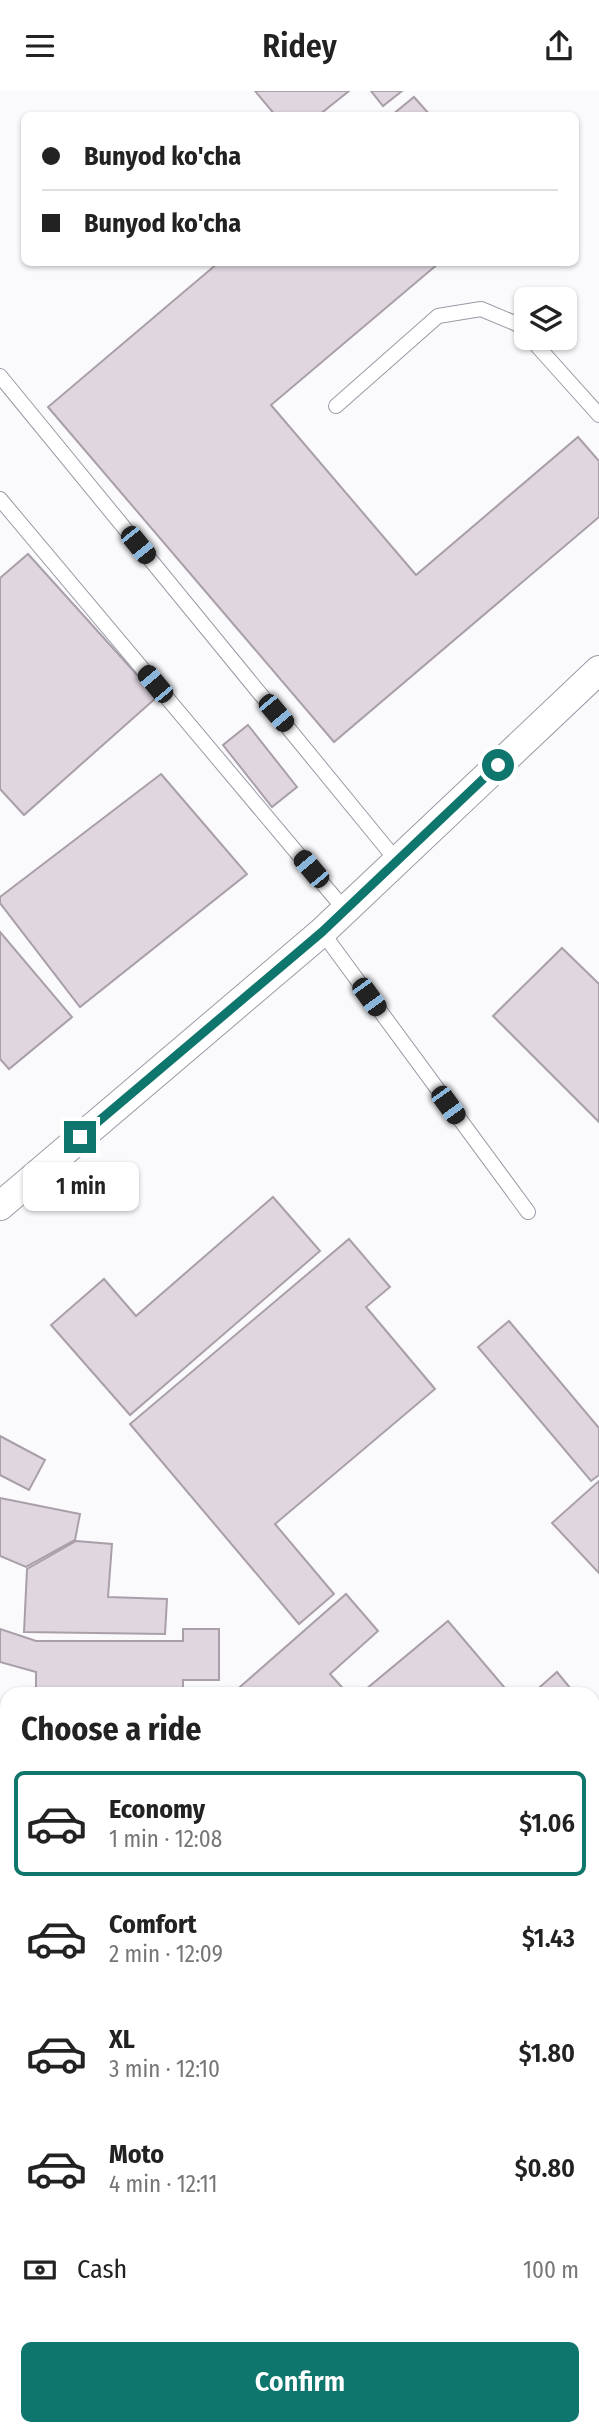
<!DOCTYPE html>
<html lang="en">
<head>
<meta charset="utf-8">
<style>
  body { margin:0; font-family:"Fira Sans Condensed",sans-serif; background:#f2f2f2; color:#222; height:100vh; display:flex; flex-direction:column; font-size:26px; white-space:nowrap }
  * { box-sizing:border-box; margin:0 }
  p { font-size:23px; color:#767676 }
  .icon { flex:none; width:38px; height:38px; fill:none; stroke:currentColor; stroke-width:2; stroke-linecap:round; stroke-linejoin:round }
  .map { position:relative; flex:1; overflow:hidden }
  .details { position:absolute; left:0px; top:1596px; width:600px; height:749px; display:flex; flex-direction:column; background:#fff; border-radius:21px 21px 0 0; box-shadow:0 2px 5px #0004 }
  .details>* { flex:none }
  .guide { position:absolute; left:21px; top:21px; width:558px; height:154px; border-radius:10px; box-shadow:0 2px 5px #0004; display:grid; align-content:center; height:154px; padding:0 21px; background:#fff }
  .fabs { position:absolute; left:514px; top:196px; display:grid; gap:14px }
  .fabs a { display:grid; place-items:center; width:63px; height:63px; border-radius:10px; background:#fff; box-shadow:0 2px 5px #0004; font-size:35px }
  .end { position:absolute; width:32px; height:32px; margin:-16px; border:9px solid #0f766e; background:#fff; box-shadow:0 0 0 4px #fff }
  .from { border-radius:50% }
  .bubble { position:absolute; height:49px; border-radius:10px; background:#fff; box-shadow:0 2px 5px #0004; font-size:23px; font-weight:600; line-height:49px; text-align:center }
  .car { position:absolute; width:21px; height:42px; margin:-21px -10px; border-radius:9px; box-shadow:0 0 5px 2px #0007; background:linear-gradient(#222 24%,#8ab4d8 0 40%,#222 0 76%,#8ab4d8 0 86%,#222 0) }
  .guide b { display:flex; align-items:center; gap:24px; height:66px; font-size:26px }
  .guide b+b { border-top:2px solid #e0e0e0 }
  .guide i { width:18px; height:18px; background:#222 }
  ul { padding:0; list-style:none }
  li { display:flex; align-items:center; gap:21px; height:105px; margin:0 14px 10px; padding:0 7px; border:4px solid transparent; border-radius:10px }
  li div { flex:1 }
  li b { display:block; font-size:26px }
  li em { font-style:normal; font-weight:600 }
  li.active { border-color:#0f766e }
  li>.icon { width:63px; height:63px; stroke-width:1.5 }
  h2 { padding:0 21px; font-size:32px; line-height:84px }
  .pay { display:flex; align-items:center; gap:18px; height:77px; padding:0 21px; font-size:26px }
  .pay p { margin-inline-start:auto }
  .button { display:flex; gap:14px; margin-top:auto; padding:14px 21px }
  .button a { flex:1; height:80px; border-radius:10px; background:#0f766e; color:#fff; font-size:28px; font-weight:600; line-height:80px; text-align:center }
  header { display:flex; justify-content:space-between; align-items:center; height:91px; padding:0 21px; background:#fff; font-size:32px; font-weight:600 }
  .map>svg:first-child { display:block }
</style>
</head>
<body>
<header><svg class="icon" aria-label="menu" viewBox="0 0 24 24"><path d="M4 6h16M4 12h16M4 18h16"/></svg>Ridey<svg class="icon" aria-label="share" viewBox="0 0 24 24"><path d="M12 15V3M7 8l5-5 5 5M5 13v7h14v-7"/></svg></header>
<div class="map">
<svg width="599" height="2345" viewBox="0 0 599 2345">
  <rect width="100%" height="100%" fill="#fafafd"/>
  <g fill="#e0d6e0" stroke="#a99fa8" stroke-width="2">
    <polygon points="255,0 349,0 319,24 275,24"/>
    <polygon points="371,0 402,0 383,15"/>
    <polygon points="414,6 430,24 392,24"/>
    <polygon points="218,172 439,172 271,314 416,484 578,346 599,370 599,426 334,651 48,316"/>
    <polygon points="28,463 157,606 24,724 0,698 0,487"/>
    <polygon points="248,634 297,696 272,716 223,654"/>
    <polygon points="161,683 247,783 80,916 0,812 0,806"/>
    <polygon points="0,841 72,926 9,978 0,968"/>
    <polygon points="562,857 599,893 599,1031 493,925"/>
    <polygon points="273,1106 320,1160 130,1324 51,1234 104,1188 136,1225"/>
    <polygon points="349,1148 390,1196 366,1216 435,1298 275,1433 334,1503 299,1533 130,1333"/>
    <polygon points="509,1230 599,1337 599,1384 591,1390 478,1256"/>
    <polygon points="0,1345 45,1369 29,1399 0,1384"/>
    <polygon points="599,1390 599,1482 552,1432"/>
    <polygon points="0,1407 80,1423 75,1449 26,1476 0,1465"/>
    <polygon points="76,1450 112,1453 108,1506 167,1508 165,1543 24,1541 27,1478"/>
    <polygon points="346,1503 378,1540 330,1583 348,1603 232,1603"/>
    <polygon points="448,1530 510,1603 368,1603 365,1599"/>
    <polygon points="0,1538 36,1550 183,1550 183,1538 219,1538 219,1589 183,1589 183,1603 36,1603 36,1581 0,1571"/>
    <polygon points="557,1581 575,1603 532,1603"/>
    <polygon points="593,1624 599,1631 599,1877 593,1870"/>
    <polygon points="0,1786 7,1794 7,1892 0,1884"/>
    <polygon points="593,1880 599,1886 599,2013 593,2018"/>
    <polygon points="593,2163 599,2170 599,2273 593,2277"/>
    <polygon points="438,2338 534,2338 541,2345 445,2345"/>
  </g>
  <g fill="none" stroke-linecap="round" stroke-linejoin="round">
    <defs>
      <g id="service">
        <polyline points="530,247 599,324"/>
        <polyline points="0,285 397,770"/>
        <polyline points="336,315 438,225 481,218 517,233 527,243"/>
        <polyline points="0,408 345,819"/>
        <polyline points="322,841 528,1121"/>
        <polyline points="0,1639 7,1639"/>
        <polyline points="0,1670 7,1679"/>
        <polyline points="0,2029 7,2038"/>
        <polyline points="593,2121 599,2128"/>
        <polyline points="593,2325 599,2323"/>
        <polyline points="237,2338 243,2345"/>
      </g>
      <polyline id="minor" points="0,1115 322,841 599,579"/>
    </defs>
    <use href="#service" stroke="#999aa6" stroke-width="16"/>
    <use href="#minor" stroke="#999aa6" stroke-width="30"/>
    <use href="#service" stroke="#fff" stroke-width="14"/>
    <use href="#minor" stroke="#fff" stroke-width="28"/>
  </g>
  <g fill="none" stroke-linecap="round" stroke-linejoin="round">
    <polyline stroke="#0f766e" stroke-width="9" points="80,1046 322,841 498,674"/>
  </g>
</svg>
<div class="fabs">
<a><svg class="icon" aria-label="layers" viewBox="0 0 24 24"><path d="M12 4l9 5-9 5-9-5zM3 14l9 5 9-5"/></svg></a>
</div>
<i class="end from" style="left:498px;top:674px"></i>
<i class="end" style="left:80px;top:1046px"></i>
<div class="bubble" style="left:23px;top:1071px;width:116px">1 min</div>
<i class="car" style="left:138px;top:454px;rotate:141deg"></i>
<i class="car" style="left:155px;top:593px;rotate:320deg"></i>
<i class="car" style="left:276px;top:622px;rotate:140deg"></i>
<i class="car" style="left:311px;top:778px;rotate:320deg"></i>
<i class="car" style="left:369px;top:906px;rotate:144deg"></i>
<i class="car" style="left:448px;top:1014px;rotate:144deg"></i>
<div class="guide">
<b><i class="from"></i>Bunyod ko'cha</b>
<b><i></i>Bunyod ko'cha</b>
</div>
<section class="details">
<h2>Choose a ride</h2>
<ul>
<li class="active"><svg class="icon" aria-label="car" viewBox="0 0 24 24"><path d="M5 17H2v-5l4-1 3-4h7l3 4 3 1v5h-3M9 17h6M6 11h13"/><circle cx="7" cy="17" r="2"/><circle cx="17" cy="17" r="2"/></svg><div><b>Economy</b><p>1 min · 12:08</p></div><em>$1.06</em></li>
<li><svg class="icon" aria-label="car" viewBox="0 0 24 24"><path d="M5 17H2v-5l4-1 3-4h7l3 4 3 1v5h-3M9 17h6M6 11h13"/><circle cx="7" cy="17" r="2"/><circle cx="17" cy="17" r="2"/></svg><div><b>Comfort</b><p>2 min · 12:09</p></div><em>$1.43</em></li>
<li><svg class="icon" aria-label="car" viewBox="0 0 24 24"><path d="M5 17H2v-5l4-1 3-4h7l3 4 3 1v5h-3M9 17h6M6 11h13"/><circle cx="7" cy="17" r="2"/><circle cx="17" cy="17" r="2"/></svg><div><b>XL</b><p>3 min · 12:10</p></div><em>$1.80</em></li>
<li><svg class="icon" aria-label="car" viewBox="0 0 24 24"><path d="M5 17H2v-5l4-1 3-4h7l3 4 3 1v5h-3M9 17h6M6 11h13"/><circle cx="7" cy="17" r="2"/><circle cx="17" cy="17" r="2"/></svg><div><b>Moto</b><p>4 min · 12:11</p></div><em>$0.80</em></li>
</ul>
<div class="pay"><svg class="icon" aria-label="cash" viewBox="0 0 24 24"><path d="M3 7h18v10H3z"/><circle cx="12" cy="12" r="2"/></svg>Cash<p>100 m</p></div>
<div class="button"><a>Confirm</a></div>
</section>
</div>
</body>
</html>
